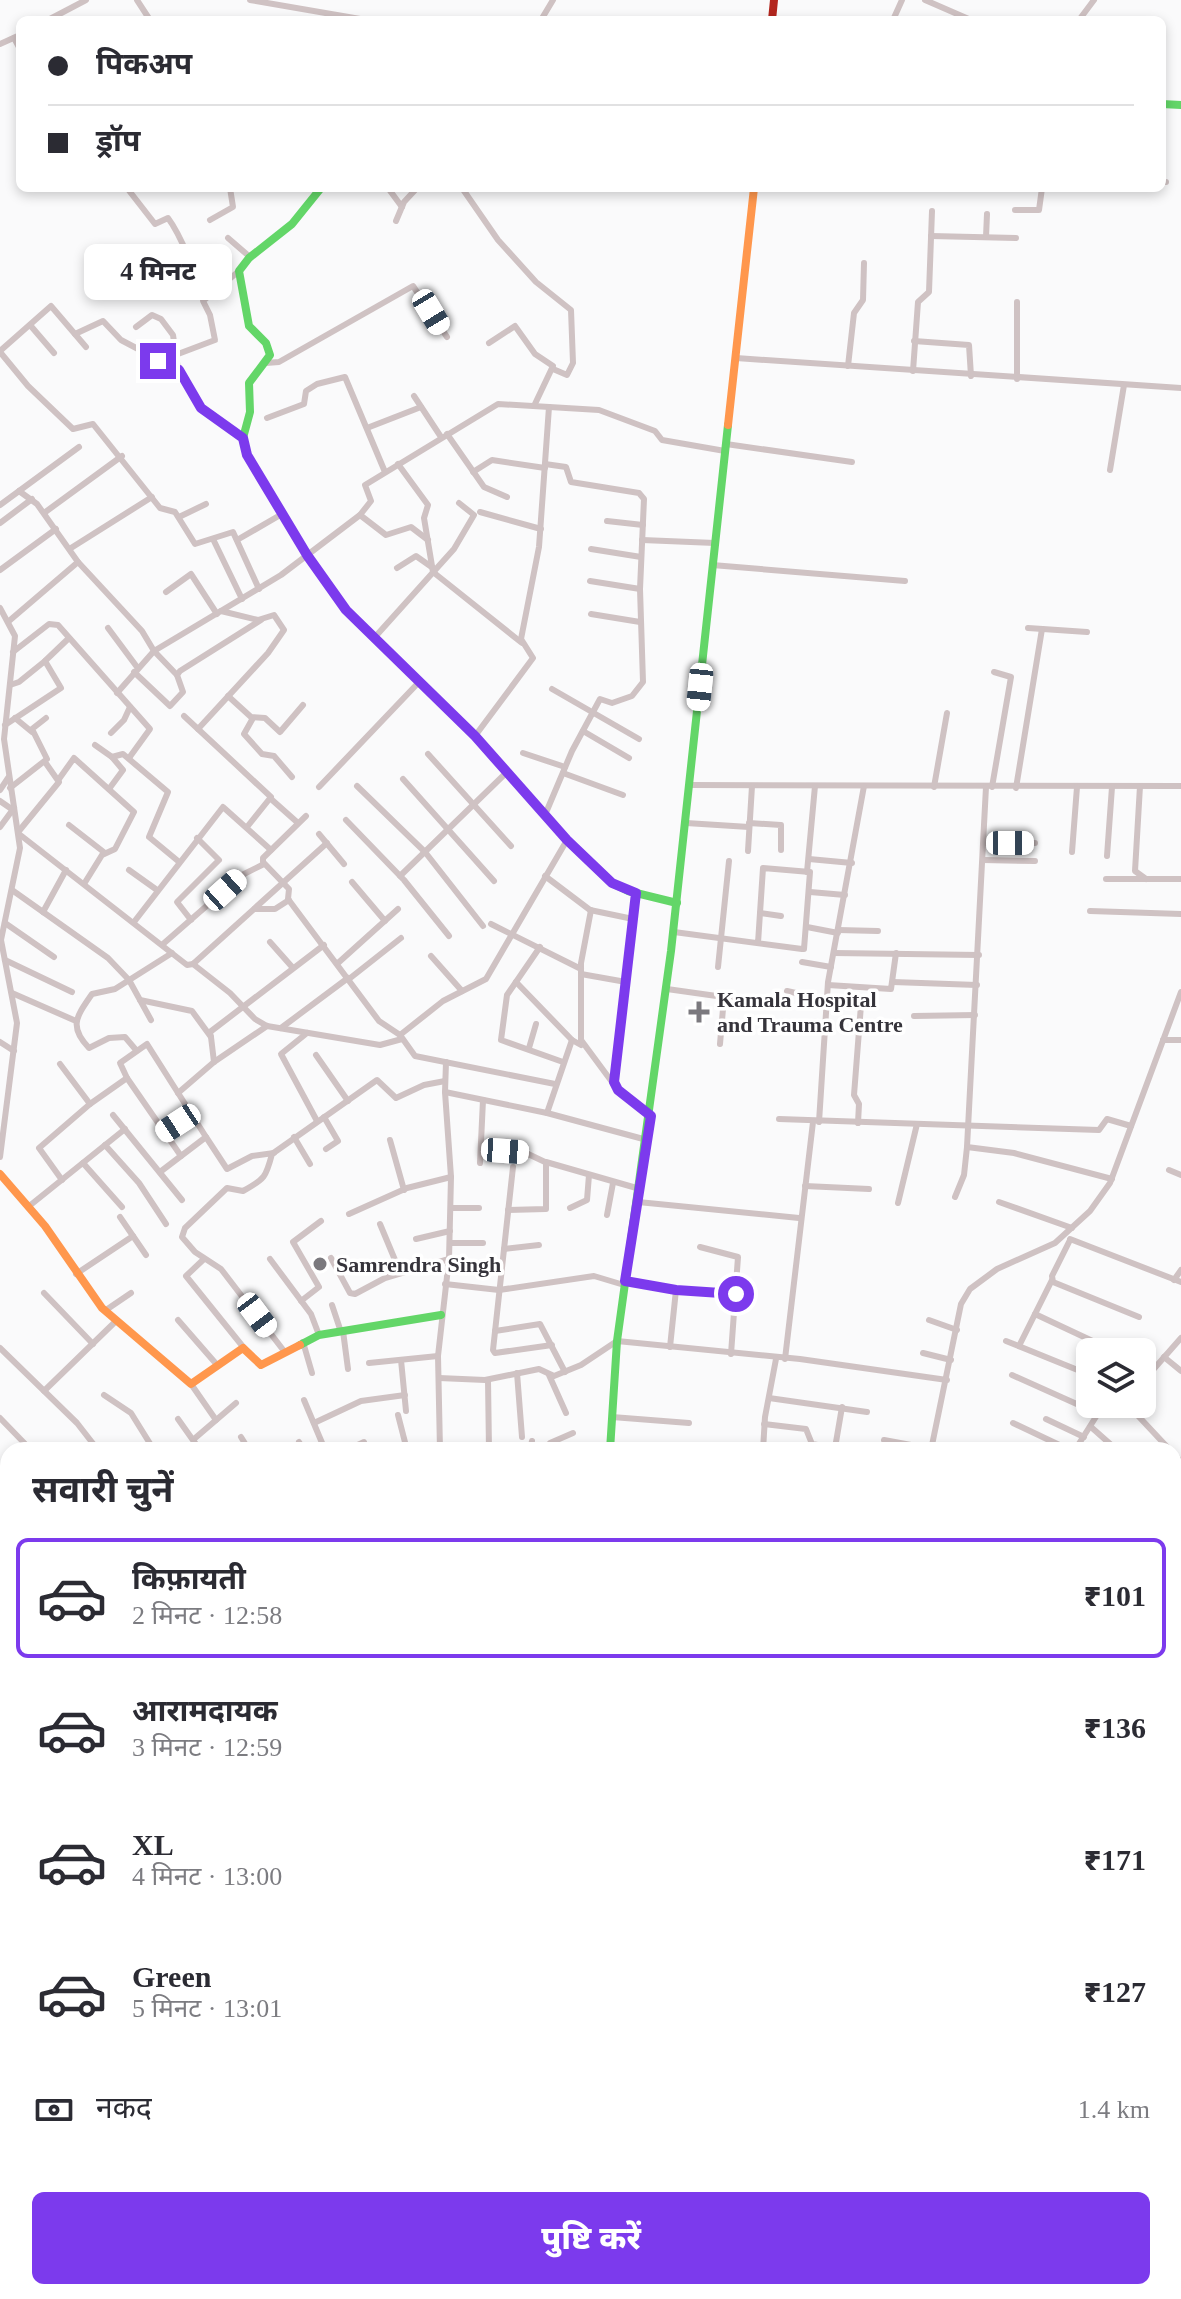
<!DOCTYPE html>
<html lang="hi">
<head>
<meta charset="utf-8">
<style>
  body { margin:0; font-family:"Times New Roman","Noto Sans Devanagari",serif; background:#f2f2f3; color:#2b2b33; height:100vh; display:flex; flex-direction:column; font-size:30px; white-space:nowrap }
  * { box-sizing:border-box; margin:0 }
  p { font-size:26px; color:#7c7c81 }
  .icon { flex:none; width:44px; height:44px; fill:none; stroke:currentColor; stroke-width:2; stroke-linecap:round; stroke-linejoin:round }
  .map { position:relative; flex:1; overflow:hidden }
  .panel { position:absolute; left:0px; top:1442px; width:1182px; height:858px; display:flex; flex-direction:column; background:#fff; border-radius:24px 24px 0 0; box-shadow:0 4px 12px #0003 }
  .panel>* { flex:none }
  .guide { position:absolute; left:16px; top:16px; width:1150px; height:176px; border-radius:12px; box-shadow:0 4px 12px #0003; display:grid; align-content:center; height:176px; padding:0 32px; background:#fff }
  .buttons { position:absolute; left:1076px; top:1338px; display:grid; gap:16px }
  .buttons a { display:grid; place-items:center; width:80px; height:80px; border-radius:12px; background:#fff; box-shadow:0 4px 12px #0003; font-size:40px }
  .end { position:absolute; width:36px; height:36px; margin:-18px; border:10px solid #7c3aed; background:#fff; box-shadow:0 0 0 4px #fff }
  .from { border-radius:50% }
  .bubble { position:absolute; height:56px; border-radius:12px; background:#fff; box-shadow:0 4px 12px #0003; font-size:26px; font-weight:800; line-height:56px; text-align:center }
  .car { position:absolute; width:24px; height:48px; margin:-24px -12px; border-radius:10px; box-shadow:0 0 6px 2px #0007; background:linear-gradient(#fff 24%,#345 0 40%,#fff 0 76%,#345 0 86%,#fff 0) }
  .guide b { display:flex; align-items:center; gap:28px; height:76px; font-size:30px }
  .guide b+b { border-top:2px solid #e1e1e2 }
  .guide i { width:20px; height:20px; background:#2b2b33 }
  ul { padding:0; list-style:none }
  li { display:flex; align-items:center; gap:24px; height:120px; margin:0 16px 12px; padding:0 16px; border:4px solid transparent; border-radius:12px }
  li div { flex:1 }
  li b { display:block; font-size:30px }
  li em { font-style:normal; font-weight:800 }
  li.current { border-color:#7c3aed }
  li>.icon { width:72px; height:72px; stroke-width:1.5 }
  h2 { padding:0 32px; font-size:36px; line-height:96px }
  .pay { display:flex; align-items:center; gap:20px; height:88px; padding:0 32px; font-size:30px }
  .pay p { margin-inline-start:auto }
  .action { display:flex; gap:16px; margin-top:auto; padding:16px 32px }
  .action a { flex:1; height:92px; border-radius:12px; background:#7c3aed; color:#fff; font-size:32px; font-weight:800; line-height:92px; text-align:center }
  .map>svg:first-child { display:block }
</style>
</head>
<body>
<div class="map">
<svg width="1181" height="2299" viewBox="0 0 1181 2299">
  <rect width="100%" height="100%" fill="#fafafb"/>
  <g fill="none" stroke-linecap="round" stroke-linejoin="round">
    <g stroke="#cfc2c3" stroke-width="6">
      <polyline points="137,0 150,20"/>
      <polyline points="250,0 366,20"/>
      <polyline points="925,0 971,20"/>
      <polyline points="48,20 86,0"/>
      <polyline points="541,20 553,0"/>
      <polyline points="893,20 902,0"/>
      <polyline points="1079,20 1094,0"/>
      <polyline points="14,38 20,49"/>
      <polyline points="0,44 20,35"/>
      <polyline points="1162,182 1166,182"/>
      <path d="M127 188 155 224 168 218C186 242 190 270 208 294"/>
      <polyline points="388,188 402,207"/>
      <polyline points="462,188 498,240 536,282 571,310 573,363 567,375 553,369"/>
      <polyline points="1015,210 1039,210 1042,188"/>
      <polyline points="210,220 233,207 230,188"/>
      <polyline points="396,221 404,202 417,188"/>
      <polyline points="931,236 1016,238"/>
      <polyline points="986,237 987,214"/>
      <polyline points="228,238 250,257"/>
      <polyline points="30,325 54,353"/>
      <polyline points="136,327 152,315 161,319 173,335 178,369 201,408 243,438"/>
      <polyline points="75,334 103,321 121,340 157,359 169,373 179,370"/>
      <polyline points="914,341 969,345 971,376"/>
      <polyline points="489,343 515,326 535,354 553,366 534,406"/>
      <polyline points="0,351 51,306 86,347"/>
      <polyline points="0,352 28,386 73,429 93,424 160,508 175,512 195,544 233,532 259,589"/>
      <polyline points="178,354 215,340 210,315 203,301 239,271"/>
      <polyline points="736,358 1181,388"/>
      <polyline points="266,363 279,362 413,286 447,337"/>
      <polyline points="848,366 854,313 863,300 864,263"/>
      <polyline points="913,371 918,302 929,292 932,211"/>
      <polyline points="1017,379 1017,302"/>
      <polyline points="414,396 441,437"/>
      <polyline points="267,418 304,404 306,391 317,384 345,377 385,472"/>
      <polyline points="367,428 421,407"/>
      <polyline points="447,434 484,487 507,497"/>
      <polyline points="726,444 852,462"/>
      <polyline points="398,464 428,505 424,518 433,572 522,643"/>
      <polyline points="1110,470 1124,385"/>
      <polyline points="473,472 492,460 545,468"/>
      <polyline points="0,505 79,447"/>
      <polyline points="480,512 541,529"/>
      <polyline points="44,513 122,456"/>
      <polyline points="360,515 371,501 365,485 498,404 599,410 655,431 662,440 725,451"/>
      <polyline points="179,517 206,504"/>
      <polyline points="607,521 643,525"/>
      <polyline points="0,523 32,499"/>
      <polyline points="213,539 242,599"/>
      <polyline points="237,540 282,514"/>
      <polyline points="642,540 715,543"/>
      <polyline points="71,548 152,497"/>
      <polyline points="591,549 641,557"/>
      <polyline points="78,562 142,631 154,651 281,575 360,515 386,535 411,527 428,540"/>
      <polyline points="712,565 905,581"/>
      <polyline points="397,568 416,556 433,568"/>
      <polyline points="0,570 56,529"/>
      <polyline points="590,581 640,589"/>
      <polyline points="166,592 191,574 217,614"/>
      <polyline points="0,608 15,636 4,739 20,848 1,940 17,1023 0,1157"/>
      <polyline points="591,614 640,622"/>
      <polyline points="9,621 78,562 37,504 19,491"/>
      <polyline points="108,628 137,667"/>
      <polyline points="1028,628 1087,632"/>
      <polyline points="375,637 454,549 474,515 459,503"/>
      <polyline points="13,652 49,624 58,625 150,729 129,758"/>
      <polyline points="134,672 170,706 183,692 177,675 180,671 261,620"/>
      <polyline points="10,685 19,682 45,661"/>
      <polyline points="552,689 639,739"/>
      <polyline points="117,693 154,651 177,675"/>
      <polyline points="228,696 251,717 265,718 280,732 303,705"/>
      <polyline points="184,716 271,797 247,827"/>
      <polyline points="15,718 32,732"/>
      <polyline points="253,718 244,734 262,754 274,756 292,777"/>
      <polyline points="5,725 61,688 45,661 69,638"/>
      <polyline points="198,729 268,653 284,630 274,615 258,620 221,611"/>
      <polyline points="583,731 629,758"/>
      <polyline points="111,733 124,720 130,707"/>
      <polyline points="475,736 533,658 521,639 539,547 549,407"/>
      <polyline points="95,745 112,757 123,754 168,792 149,837 178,861"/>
      <polyline points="523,753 565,767"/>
      <polyline points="428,754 511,846"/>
      <polyline points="563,773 623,795"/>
      <polyline points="59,779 74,758 134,812 115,849 102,855 84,884"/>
      <polyline points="403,779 494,881"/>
      <polyline points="689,785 1181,786"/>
      <polyline points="357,786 425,852 483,926"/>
      <polyline points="1140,786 1135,871 1146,879"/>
      <polyline points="319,787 420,681"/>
      <polyline points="934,787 947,713"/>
      <polyline points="992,787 1011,677 994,672"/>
      <polyline points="10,788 47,759 32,729 46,718"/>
      <polyline points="1016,788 1042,629"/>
      <polyline points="109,789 123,770 112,757"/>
      <polyline points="0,790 8,778"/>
      <polyline points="271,799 298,823"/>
      <polyline points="0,801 13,810"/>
      <polyline points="545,815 572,751 600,699 612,703 632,696 643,682 640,589 644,499 639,493 571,482 566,467 545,464"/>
      <polyline points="306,816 263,858 263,862 289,889 288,899 379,1021 400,1035 415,1056 555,1084"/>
      <polyline points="346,820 404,880 449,936"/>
      <polyline points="686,823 749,827"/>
      <polyline points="749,823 781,825 781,850"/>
      <polyline points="69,825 105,853"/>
      <polyline points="0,827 14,808"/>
      <polyline points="19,831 59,782 45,762"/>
      <polyline points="19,834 187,965 193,964 254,909 275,909 289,900"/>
      <polyline points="319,834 344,864"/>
      <polyline points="984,843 1035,843"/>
      <polyline points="748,851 752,786"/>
      <polyline points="1072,852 1077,787"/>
      <polyline points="1107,856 1112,787"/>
      <polyline points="809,859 852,863"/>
      <polyline points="983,860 1035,861"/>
      <polyline points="129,870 157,890"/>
      <polyline points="807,872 815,786"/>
      <polyline points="400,876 507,772"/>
      <polyline points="545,876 590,910 633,919"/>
      <polyline points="1106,879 1181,879"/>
      <polyline points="352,882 385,921"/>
      <polyline points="12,890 108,958 129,980 151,1020"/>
      <polyline points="810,892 845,895"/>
      <polyline points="636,893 614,1082 618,1090 651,1116"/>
      <polyline points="255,908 327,843"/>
      <polyline points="591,910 581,963 581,1040 615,1086"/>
      <polyline points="1090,911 1181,914"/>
      <polyline points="43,912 66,870"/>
      <polyline points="760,913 781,916"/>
      <polyline points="191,920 177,902 219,860 197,838"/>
      <polyline points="134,922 223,807 271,850"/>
      <polyline points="5,923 54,957"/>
      <polyline points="491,924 581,969"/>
      <polyline points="807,927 838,933"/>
      <polyline points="838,930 878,931"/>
      <polyline points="674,932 802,949 804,949 810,872 763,868 758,943"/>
      <polyline points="270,942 293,968"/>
      <polyline points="163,944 242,875 264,864"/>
      <polyline points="540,947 507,995 501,1040 563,1062"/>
      <polyline points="834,953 979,955"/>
      <polyline points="431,956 462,991"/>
      <polyline points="5,960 72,992"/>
      <polyline points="802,962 831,967"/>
      <polyline points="338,963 398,909"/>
      <polyline points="193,964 230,993 255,1019 267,1026 380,1045 402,1039"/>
      <polyline points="718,967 729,861"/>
      <polyline points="581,974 626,982"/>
      <polyline points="349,979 401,938"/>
      <polyline points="516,982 572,1040 581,1045"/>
      <polyline points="893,982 977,985"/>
      <polyline points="828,985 891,989 896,953"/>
      <polyline points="667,989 752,1001"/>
      <polyline points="787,991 827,1000"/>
      <polyline points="12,993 76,1021"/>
      <polyline points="140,1000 192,1011 211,1037 214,1062"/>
      <polyline points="914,1016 975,1015"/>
      <polyline points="281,1028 348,978"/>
      <polyline points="307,1033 281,1054 317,1121"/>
      <polyline points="400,1035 443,1001 486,979 567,840"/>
      <polyline points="211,1037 210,1032 324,945"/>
      <polyline points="1163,1040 1181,1040"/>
      <polyline points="0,1042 14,1051"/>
      <polyline points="720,1044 724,997"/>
      <polyline points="529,1048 536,1024"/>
      <path d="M136 1050 125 1037 109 1038 89 1048C68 1026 77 1016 92 994L115 989 172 953"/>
      <polyline points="316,1055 348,1101"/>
      <polyline points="60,1064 90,1104"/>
      <polyline points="127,1078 120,1063 147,1044 206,1137"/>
      <polyline points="445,1092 547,1113 647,1140"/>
      <polyline points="178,1093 214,1062 267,1026"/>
      <polyline points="547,1113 572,1040"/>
      <polyline points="113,1115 182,1200"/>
      <polyline points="324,1117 338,1141 326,1149"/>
      <polyline points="779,1119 1099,1130 1107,1119 1131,1126"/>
      <polyline points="819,1122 828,982 864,786"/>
      <polyline points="858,1123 859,1104 854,1095 861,1005"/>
      <polyline points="164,1132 192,1114"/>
      <polyline points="294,1137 310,1164"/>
      <polyline points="390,1140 404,1190"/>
      <polyline points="105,1145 139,1183 166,1224"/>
      <polyline points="481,1147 497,1146 501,1151 526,1153 545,1162"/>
      <polyline points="967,1147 1014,1153 1112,1179"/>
      <polyline points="83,1163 122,1207"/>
      <polyline points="480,1163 483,1100"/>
      <polyline points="513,1167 493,1350 495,1353 552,1345"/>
      <polyline points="1169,1170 1181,1175"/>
      <polyline points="160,1172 181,1156"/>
      <polyline points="62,1180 39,1148 90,1104 127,1078 181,1156 206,1137 227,1169 252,1156 274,1153"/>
      <polyline points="805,1186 869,1189"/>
      <polyline points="955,1197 964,1175 967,1147 986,787"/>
      <polyline points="638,1202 799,1218"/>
      <polyline points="999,1202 1072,1228"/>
      <polyline points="898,1203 917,1124"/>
      <polyline points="28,1207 125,1129"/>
      <polyline points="451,1208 479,1208"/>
      <polyline points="570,1208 587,1200 589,1175"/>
      <polyline points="508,1210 546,1209 546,1162 640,1189"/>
      <polyline points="349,1214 407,1188 451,1177"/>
      <polyline points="607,1215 613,1183"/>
      <polyline points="120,1217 146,1255"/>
      <polyline points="380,1224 400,1272"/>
      <polyline points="416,1239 450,1231"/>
      <polyline points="1070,1239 1181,1282"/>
      <polyline points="1070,1240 1052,1276 1053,1282 1139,1317"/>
      <polyline points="450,1243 483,1243"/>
      <polyline points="700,1247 738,1257 731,1354"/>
      <polyline points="504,1249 539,1245"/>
      <polyline points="331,1258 350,1293 355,1294 385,1278 449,1259"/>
      <polyline points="204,1259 186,1276 244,1348"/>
      <polyline points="270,1259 311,1314 319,1335"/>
      <polyline points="76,1274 133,1236"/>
      <polyline points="1174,1280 1181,1270"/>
      <polyline points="625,1281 676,1290"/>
      <polyline points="445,1284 499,1290 594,1276 624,1285"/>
      <polyline points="44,1293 93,1344"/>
      <polyline points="301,1301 319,1287 293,1242 321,1221"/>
      <polyline points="332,1305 341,1332"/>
      <polyline points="106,1310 131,1293"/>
      <polyline points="1035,1314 1116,1352"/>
      <polyline points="178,1320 218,1366"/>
      <polyline points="929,1320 957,1330"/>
      <polyline points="343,1331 348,1369"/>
      <polyline points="495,1331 540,1324 565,1372"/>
      <polyline points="1006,1341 1090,1375"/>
      <polyline points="303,1342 312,1373"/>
      <polyline points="1019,1346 1052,1280"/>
      <polyline points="670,1347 676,1290 736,1294"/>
      <polyline points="0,1348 77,1423 98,1450"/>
      <path d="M284 1351 221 1269 195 1252 182 1237 185 1228 227 1188 243 1191C265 1179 266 1177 272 1154L377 1080 396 1098 424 1085 445 1081"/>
      <polyline points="923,1353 951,1360"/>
      <polyline points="1164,1357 1181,1371"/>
      <polyline points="785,1359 813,1122"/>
      <polyline points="401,1360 406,1411"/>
      <polyline points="369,1363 438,1356"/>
      <polyline points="1142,1368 1152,1371 1181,1338"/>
      <polyline points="517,1373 522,1437"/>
      <polyline points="549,1375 566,1413"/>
      <polyline points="1012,1375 1099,1414"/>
      <polyline points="439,1378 485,1380 539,1369 554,1376 581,1365 617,1341 800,1359 947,1380"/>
      <polyline points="488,1380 489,1450"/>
      <polyline points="191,1384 216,1420"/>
      <polyline points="44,1391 116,1321"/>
      <polyline points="104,1395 131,1413 154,1450"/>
      <polyline points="769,1398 867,1412"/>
      <polyline points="304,1400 325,1450"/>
      <polyline points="1127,1404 1170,1450"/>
      <polyline points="398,1415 407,1450"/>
      <polyline points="612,1417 689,1423"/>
      <polyline points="0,1418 31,1450"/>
      <polyline points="178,1419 200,1450"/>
      <polyline points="1046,1419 1084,1437"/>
      <polyline points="314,1423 361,1401 405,1395"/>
      <polyline points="1013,1423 1070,1450"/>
      <polyline points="764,1424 806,1429 812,1444 845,1450"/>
      <polyline points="1091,1427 1117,1450"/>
      <polyline points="241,1437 249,1450"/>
      <polyline points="194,1439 236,1403"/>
      <polyline points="884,1440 938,1450"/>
      <polyline points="299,1442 304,1450"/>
      <polyline points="835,1448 842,1407"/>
      <polyline points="347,1450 364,1442"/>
      <polyline points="440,1450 438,1356 449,1259 451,1177 445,1092 446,1062"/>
      <polyline points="530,1450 532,1441"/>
      <polyline points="550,1450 550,1443 573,1433"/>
      <polyline points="763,1450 765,1417 776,1359"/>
      <polyline points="931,1450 961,1304 970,1289 997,1269 1055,1243 1090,1211 1110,1183 1181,992"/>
      <polyline points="1075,1450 1104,1404"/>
      <polyline points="1174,1454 1181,1462"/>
      <polyline points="1174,1473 1181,1467"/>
      <polyline points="0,1485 8,1478"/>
      <polyline points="0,1521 8,1534"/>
      <polyline points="1174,1542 1181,1536"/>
      <polyline points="0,1548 8,1542"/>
      <polyline points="0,1593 8,1588"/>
      <polyline points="1174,1612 1181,1607"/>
      <polyline points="0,1647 8,1641"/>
      <polyline points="1174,1656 1181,1664"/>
      <polyline points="0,1700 8,1695"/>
      <polyline points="0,1783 8,1804"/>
      <polyline points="1174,1887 1181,1894"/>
      <polyline points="0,1918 8,1927"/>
      <polyline points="1174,1937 1181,1931"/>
      <polyline points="0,2016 8,2009"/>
      <polyline points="0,2088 8,2080"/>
      <polyline points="1174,2107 1180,2112"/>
      <polyline points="0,2188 8,2181"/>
      <polyline points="1174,2197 1181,2204"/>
      <polyline points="0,2242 8,2234"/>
      <polyline points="71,2292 78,2299"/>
      <polyline points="132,2292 139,2299"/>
      <polyline points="336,2292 340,2299"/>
      <polyline points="406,2292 409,2299"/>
      <polyline points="550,2292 564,2299"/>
      <polyline points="837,2292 848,2299"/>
      <polyline points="1128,2292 1135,2299"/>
      <polyline points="45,2299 53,2292"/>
      <polyline points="99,2299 105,2292"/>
      <polyline points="233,2299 243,2292"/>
      <polyline points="306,2299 320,2292"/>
      <polyline points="369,2299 377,2292"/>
      <polyline points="495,2299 500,2292"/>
      <polyline points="730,2299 736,2299"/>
      <polyline points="920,2299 924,2299"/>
      <polyline points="987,2299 992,2292"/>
      <polyline points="1164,2299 1164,2292"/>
    </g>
    <g stroke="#63d668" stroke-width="8">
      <polyline points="1162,104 1181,105"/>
      <polyline points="321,188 292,224 249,258 239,271 249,326 266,343 270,355 249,383 250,412 243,438 247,455 307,555 346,610 475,736 567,840 612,883 628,891 677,903"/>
      <polyline points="300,1345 319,1335 441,1315"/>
      <polyline points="610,1450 617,1341 671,951 728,425"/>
      <polyline points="1174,1740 1181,1734"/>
      <polyline points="0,1838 8,1838"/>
      <polyline points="0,1846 8,1846"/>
      <polyline points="1174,1966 1181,1968"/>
      <polyline points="565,2292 565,2299"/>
      <polyline points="791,2292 792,2299"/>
    </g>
    <g stroke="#ff974d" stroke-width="8">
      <polyline points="728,425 754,188"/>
      <polyline points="0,1174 45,1226 102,1308 191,1384 243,1348 261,1365 300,1345"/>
    </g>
    <g stroke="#b3261e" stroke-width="8">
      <polyline points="772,20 774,0"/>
      <polyline points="799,2292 800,2299"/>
    </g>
  </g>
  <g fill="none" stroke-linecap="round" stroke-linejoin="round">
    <polyline stroke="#7c3aed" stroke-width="10" points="158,361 170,374 179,370 201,408 243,438 247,455 307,555 346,610 475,736 567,840 612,883 636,893 614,1082 618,1090 651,1116 625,1281 676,1290 736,1294"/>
  </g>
  <g fill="#7b797e" stroke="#fff" stroke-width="3">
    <path d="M695 1000h8v8h8v8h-8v8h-8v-8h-8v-8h8z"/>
    <circle cx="320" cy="1264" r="8"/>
  </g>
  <g text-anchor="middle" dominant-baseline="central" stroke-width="7" stroke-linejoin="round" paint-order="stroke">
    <g font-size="22" font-weight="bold" fill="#36343b" stroke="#fff" text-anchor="start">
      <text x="717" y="999">Kamala Hospital<tspan x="717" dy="25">and Trauma Centre</tspan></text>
      <text x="336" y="1264">Samrendra Singh</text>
    </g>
  </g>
</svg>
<div class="buttons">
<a><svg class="icon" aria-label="layers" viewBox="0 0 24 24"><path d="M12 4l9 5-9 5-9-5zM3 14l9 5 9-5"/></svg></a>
</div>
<i class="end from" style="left:736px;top:1294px"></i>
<i class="end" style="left:158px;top:361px"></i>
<div class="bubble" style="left:84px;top:244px;width:148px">4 मिनट</div>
<i class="car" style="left:431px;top:312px;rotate:149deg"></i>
<i class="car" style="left:700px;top:687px;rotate:186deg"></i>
<i class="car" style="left:1010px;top:843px;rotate:90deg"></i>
<i class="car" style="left:225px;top:890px;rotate:48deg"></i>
<i class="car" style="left:178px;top:1123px;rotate:237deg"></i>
<i class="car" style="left:505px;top:1151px;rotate:94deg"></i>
<i class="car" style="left:257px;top:1315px;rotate:143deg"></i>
<div class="guide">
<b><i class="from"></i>पिकअप</b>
<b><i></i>ड्रॉप</b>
</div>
<section class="panel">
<h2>सवारी चुनें</h2>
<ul>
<li class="current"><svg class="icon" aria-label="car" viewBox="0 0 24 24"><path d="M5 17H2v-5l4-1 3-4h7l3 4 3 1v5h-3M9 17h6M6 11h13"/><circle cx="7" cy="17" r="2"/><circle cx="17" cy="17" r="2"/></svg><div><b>किफ़ायती</b><p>2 मिनट · 12:58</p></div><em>₹101</em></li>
<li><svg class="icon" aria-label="car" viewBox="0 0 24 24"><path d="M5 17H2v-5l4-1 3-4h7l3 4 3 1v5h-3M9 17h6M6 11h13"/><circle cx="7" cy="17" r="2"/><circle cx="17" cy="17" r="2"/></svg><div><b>आरामदायक</b><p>3 मिनट · 12:59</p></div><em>₹136</em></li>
<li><svg class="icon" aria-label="car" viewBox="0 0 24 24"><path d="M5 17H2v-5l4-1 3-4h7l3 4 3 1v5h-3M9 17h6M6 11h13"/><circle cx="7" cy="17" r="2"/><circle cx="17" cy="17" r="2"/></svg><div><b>XL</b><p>4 मिनट · 13:00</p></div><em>₹171</em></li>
<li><svg class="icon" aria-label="car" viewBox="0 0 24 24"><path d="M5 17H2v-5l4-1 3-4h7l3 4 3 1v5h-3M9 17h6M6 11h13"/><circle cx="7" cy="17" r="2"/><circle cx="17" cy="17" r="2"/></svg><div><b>Green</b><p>5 मिनट · 13:01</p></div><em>₹127</em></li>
</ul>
<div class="pay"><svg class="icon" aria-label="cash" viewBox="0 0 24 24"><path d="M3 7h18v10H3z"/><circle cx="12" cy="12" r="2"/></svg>नकद<p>1.4 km</p></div>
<div class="action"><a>पुष्टि करें</a></div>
</section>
</div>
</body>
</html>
